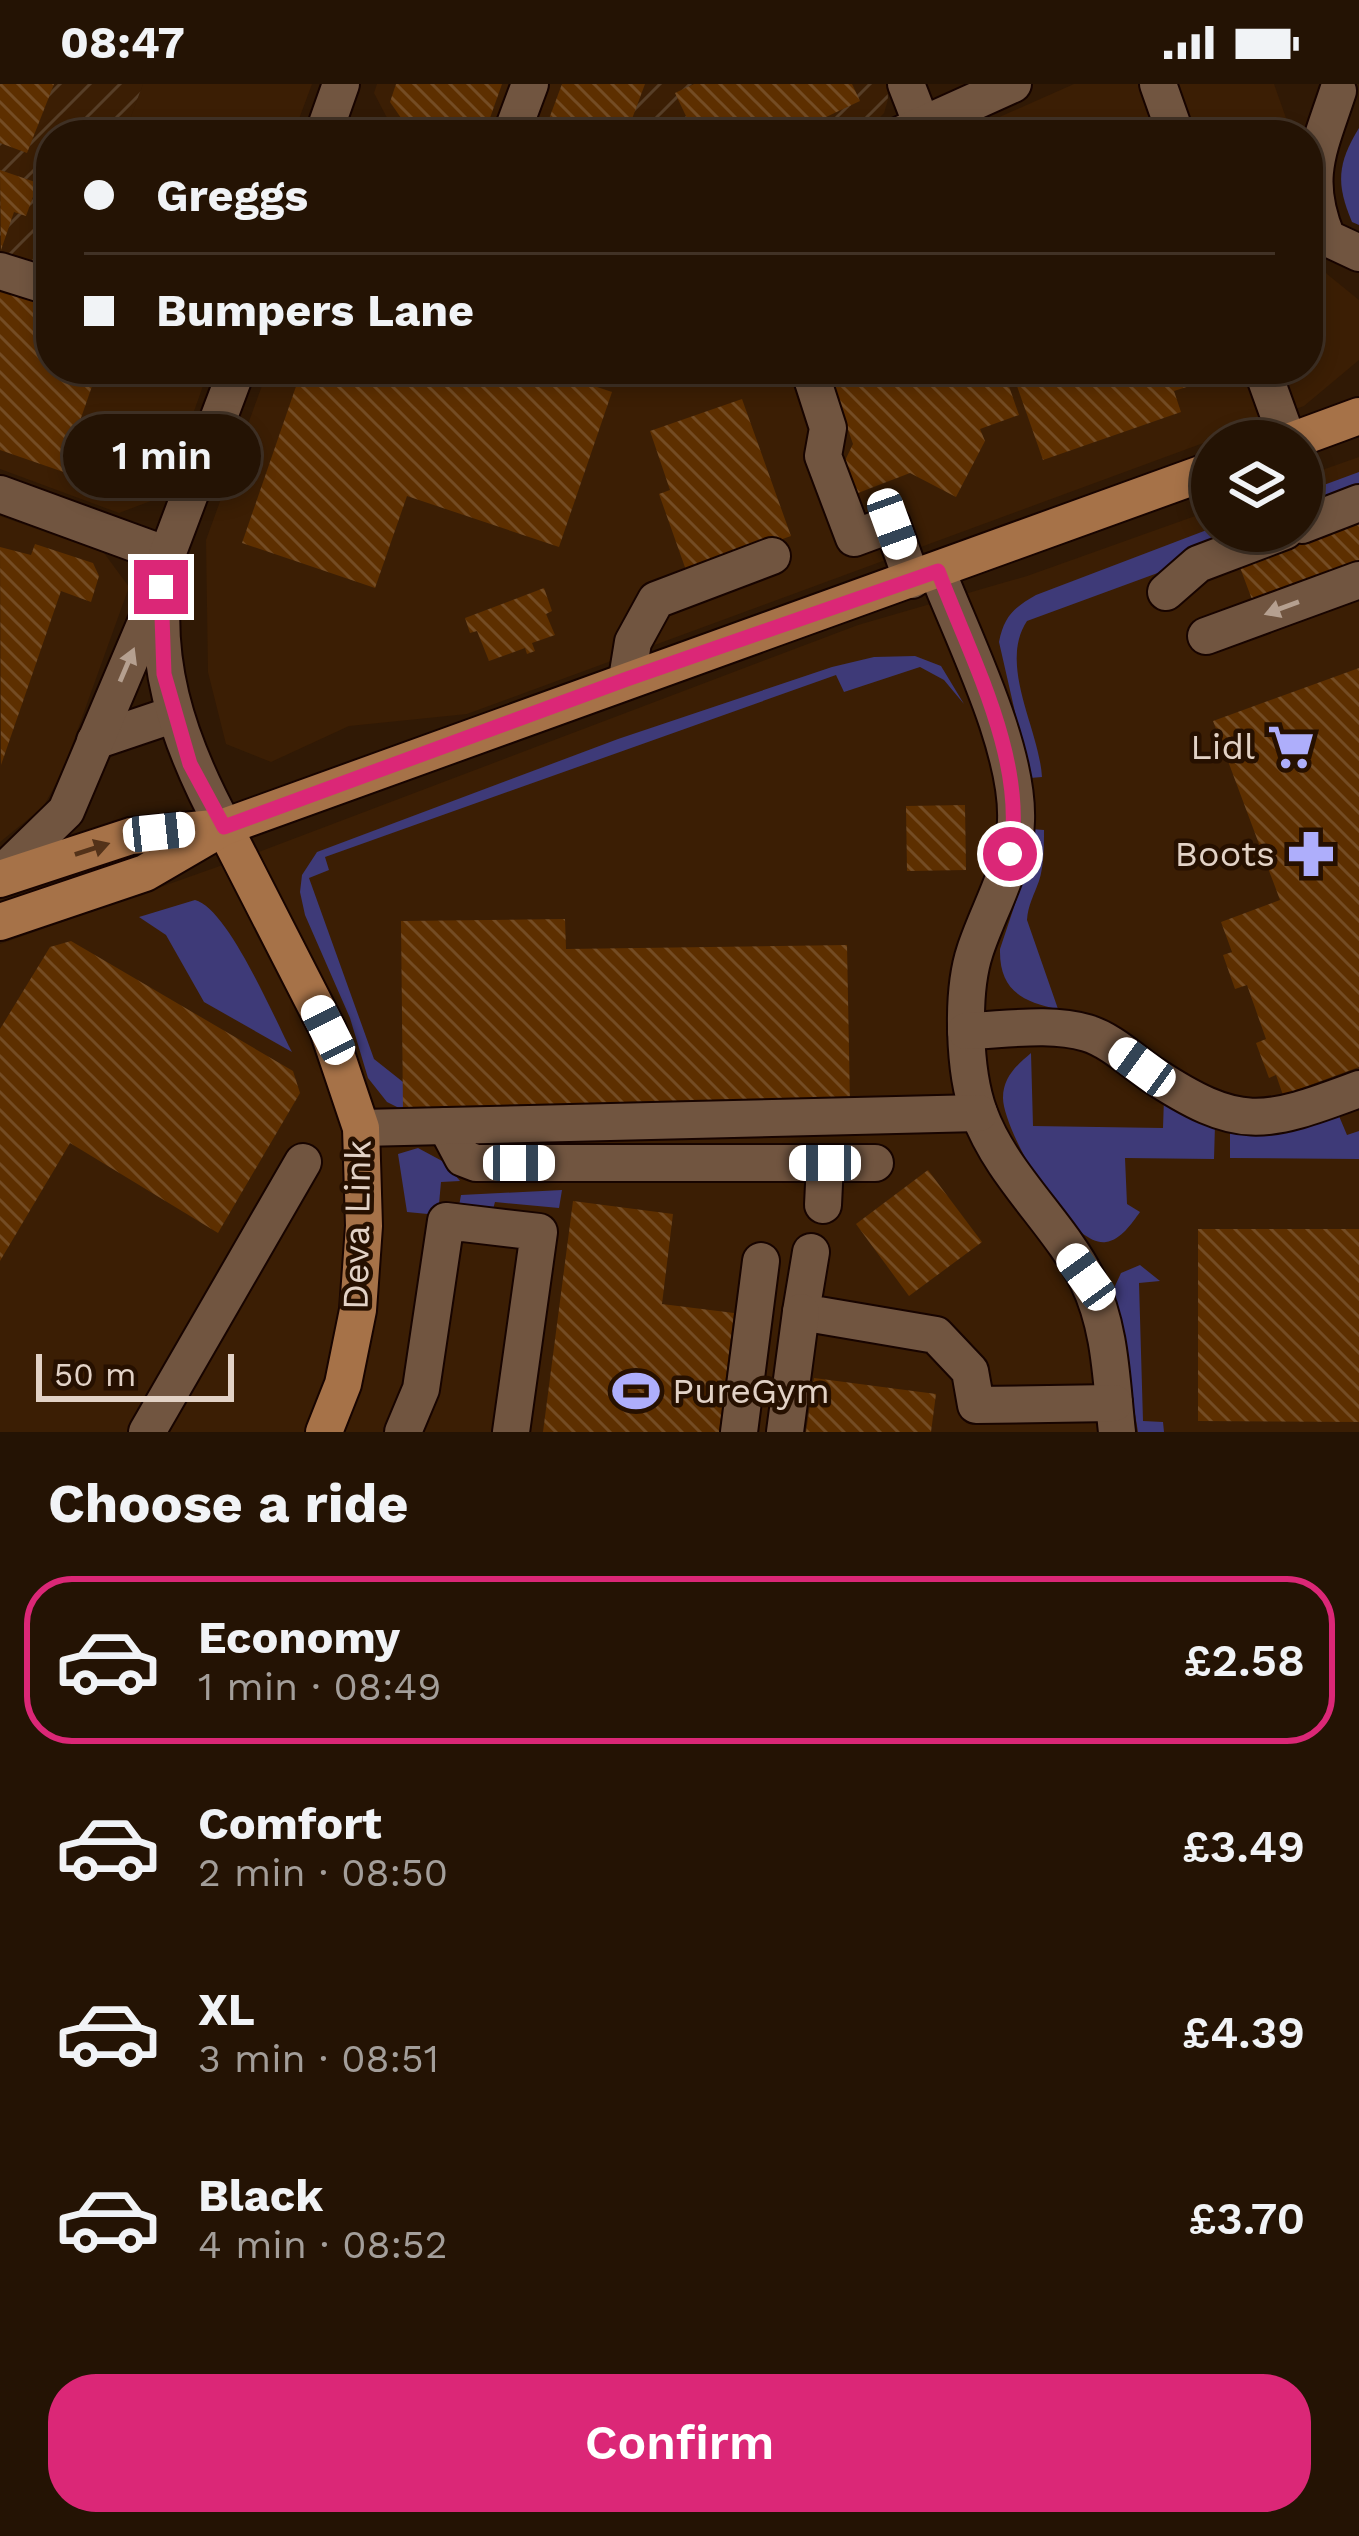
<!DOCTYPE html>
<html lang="en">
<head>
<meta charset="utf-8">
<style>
  body { margin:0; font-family:"Work Sans",sans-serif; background:#302013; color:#f1f3f6; height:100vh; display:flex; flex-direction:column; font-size:45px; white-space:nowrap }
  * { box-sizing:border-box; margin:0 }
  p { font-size:39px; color:#a39e9a }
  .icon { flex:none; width:66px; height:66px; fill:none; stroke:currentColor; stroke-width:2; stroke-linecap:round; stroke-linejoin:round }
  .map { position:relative; height:1348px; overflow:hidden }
  .sheet { display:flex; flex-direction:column; background:#241304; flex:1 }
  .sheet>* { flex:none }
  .banner { position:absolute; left:36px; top:36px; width:1287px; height:264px; border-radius:48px; box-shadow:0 6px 18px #0003,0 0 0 3px #413226; display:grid; align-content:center; height:264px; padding:0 48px; background:#241304 }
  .buttons { position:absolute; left:1191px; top:336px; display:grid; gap:24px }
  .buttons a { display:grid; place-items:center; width:132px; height:132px; border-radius:50%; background:#241304; box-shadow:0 6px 18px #0003,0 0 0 3px #413226; font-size:60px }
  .scale { position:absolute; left:36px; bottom:30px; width:198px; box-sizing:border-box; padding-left:12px; border:6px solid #e2d2c6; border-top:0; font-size:33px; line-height:42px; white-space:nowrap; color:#e2d2c6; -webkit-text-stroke:9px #261000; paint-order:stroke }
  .end { position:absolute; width:54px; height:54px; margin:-27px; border:15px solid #db2777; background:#fff; box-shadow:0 0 0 6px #fff }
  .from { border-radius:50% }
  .bubble { position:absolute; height:84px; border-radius:42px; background:#241304; box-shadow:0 6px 18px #0003,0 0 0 3px #413226; font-size:39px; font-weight:600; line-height:84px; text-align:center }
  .car { position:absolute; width:36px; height:72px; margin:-36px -18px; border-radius:15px; box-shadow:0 0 9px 3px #0007; background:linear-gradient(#fff 24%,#345 0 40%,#fff 0 76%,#345 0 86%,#fff 0) }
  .banner b { display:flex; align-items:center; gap:42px; height:114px; font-size:45px }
  .banner b+b { border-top:3px solid #413226 }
  .banner i { width:30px; height:30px; background:#f1f3f6 }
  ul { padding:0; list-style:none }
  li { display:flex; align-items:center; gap:36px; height:168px; margin:0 24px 18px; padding:0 24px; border:6px solid transparent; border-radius:48px }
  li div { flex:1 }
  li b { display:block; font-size:45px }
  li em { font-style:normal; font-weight:600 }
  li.on { border-color:#db2777 }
  li>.icon { width:108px; height:108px; stroke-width:1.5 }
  h2 { padding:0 48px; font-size:54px; line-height:144px }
  .primary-button { display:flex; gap:24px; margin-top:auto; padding:24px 48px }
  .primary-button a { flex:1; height:138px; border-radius:48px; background:#db2777; color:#fff; font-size:48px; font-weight:600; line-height:138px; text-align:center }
  .status { display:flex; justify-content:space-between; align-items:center; height:84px; padding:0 60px; background:#241304; direction:ltr }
  .status svg { height:33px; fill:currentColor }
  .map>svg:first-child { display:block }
</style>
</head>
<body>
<div class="status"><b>08:47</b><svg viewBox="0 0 49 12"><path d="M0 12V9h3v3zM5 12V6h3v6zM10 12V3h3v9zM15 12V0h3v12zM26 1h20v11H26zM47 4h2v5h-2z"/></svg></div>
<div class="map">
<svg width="1359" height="1348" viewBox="0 0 1359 1348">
  <defs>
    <pattern id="industrial-furrows" width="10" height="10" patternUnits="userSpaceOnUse" patternTransform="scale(3)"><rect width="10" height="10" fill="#3b1e04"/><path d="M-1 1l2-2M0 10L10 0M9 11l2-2" fill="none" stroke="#573e27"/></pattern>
    <pattern id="building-back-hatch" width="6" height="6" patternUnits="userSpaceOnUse" patternTransform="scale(3)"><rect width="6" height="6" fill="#5d2f00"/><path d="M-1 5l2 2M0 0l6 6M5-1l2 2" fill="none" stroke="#744c24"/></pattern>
  </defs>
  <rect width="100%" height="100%" fill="#301905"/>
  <g fill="#3b1e04">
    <polygon points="143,0 312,0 293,51 124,51"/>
    <polygon points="377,0 563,0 544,51 396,51 374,9"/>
    <polygon points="1074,0 1274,0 1292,51 959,51"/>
    <polygon points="1308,161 1327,190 1359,216 1359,276 1304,322 467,630 349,642 271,678 226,660 208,588 206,456 268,285 1308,285"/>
    <polygon points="0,175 51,285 209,285 164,412 119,429 0,385"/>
    <polygon points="1359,373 1359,1348 0,1348 0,860 248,772 858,541 1027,492 1212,426 1212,447 1302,447 1302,393"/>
    <polygon points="0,432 104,469 129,503 62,689 43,723 0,758"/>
  </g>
  <g fill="url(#industrial-furrows)">
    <polygon points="0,0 143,0 124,51 51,51 51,193 0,175"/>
    <polygon points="563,0 887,0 888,15 884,29 876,37 846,51 544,51"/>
  </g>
  <g fill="#3e3a78">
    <path d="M1359 44V141L1352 138C1336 100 1337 80 1359 44Z"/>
    <polygon points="1359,388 1359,416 1302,436 1302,409"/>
    <path d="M1212 444V447H1272L1027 537C998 581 1039 644 1042 693L1030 694 999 558C1004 533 1013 524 1036 511Z"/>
    <polygon points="915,572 941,582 964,620 944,596 920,583 844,608 836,591 325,773 329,786 309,794 374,975 403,998 403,1026 387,1018 368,994 350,934 305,831 300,808 302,791 317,768 618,655 832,583 874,573"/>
    <path d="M1032 745 1044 746C1044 762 1044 782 1039 797 1034 811 1028 821 1027 836L1058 925C1022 918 999 906 1000 865L1030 775Z"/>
    <path d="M195 816C228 824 275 936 292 968L204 918 166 851 139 833Z"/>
    <path d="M1031 969 1033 1042 1163 1044 1164 1014 1215 1041 1214 1075 1125 1074 1127 1120 1140 1128C1132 1139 1121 1156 1106 1158 1070 1164 1003 1046 1003 1014 1003 993 1017 981 1031 969Z"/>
    <path d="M1339 1032 1347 1051 1359 1047V1075L1230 1074V1045C1270 1053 1301 1044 1339 1032Z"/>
    <polygon points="418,1064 444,1078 460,1097 441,1098 438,1131 407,1128 398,1070"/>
    <polygon points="562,1106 559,1124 495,1118 490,1136 457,1133 461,1111"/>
    <polygon points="1140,1181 1160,1197 1139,1199 1143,1337 1163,1338 1164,1348 1138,1348 1116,1216 1115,1202 1121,1189"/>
  </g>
  <g fill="url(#building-back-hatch)">
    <polygon points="0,0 54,0 27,69 0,59"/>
    <polygon points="396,0 502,0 484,51 427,51 408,44 390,18"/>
    <polygon points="562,0 645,0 626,51 543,51"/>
    <polygon points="694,0 852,0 860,17 788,51 695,51 675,9"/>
    <polygon points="0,86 38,99 26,132 14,128 1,166"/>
    <polygon points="0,197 51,214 51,285 98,285 74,354 89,359 78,393 0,366"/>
    <polygon points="302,285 543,285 612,308 559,463 407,412 375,504 242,459"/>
    <polygon points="827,285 1003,285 1019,331 980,345 985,357 956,413 910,389 845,414 837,393 853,360"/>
    <polygon points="1011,285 1194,285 1199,299 1174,307 1181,328 1043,376"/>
    <polygon points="742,315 791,452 687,489 659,410 670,406 650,347"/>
    <polygon points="1359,433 1359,487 1253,518 1236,473"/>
    <polygon points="35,460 93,479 99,492 91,518 61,507 1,681 0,463 31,471"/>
    <polygon points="544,504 552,527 546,530 555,551 532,559 535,567 527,570 525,564 489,577 477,547 470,549 465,534"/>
    <polygon points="1359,584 1359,983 1283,1011 1276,991 1269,994 1256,959 1266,955 1247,901 1235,905 1223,871 1232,868 1221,838 1280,816 1213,637"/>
    <polygon points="965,721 966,786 907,787 906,722"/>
    <polygon points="565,835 566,865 847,861 850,1020 403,1026 401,837"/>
    <polygon points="71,857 293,987 300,1009 218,1149 70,1059 0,1177 0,945 50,863"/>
    <polygon points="928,1086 982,1158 909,1212 856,1140"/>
    <polygon points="573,1117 673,1130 662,1220 734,1229 719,1348 543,1348"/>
    <polygon points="1198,1145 1359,1145 1359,1338 1198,1337"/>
    <polygon points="814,1294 936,1310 931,1348 806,1348"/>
  </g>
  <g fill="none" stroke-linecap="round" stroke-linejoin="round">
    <defs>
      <g id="minor">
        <polyline points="906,0 922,41"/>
        <polyline points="1158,0 1176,51"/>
        <path d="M1338 7C1319 65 1302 94 1327 154L1359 169"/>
        <polyline points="323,51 341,0"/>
        <polyline points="511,51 530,0"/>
        <polyline points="900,51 1013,0"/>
        <polyline points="0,187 45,201"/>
        <polyline points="809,285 828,344 823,372 854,454 892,440 912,496"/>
        <polyline points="1262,285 1288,357"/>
        <polyline points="0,410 167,471"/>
        <polyline points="1302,441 1359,419"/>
        <path d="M937 487C964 556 1019 665 1016 737 1015 784 989 824 975 867 961 909 964 988 979 1029 1002 1092 1060 1140 1088 1197 1111 1245 1111 1296 1117 1348"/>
        <polyline points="1166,508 1198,480 1285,447"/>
        <polyline points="1206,552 1359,496"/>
        <polyline points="627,595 633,558 656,516 772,472"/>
        <polyline points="95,657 175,630"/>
        <path d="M224 743C177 656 148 572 167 471L237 285"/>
        <polyline points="0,791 66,727 157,512"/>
        <path d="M966 947C1004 946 1050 938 1087 949 1110 956 1130 975 1150 989 1239 1048 1263 1041 1359 1005"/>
        <polyline points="446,1042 463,1074 476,1079 875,1079"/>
        <polyline points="361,1044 979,1029"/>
        <polyline points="823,1121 825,1079"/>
        <polyline points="811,1168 801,1228 936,1251 970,1287 976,1321 1114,1319"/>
        <polyline points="147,1348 303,1078"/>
        <polyline points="403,1348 421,1305 446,1137 539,1148 511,1348"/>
        <polyline points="739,1348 761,1177"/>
        <polyline points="785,1348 801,1228"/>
      </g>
      <g id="major">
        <polyline points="1291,357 1359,332"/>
        <polyline points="224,743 328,946 361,1044 364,1142 358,1226 343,1300 324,1348"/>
        <polyline points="0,795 131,752 214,744"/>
        <polyline points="0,838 145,789 224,743 1212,386"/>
      </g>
    </defs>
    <use href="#minor" stroke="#170400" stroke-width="40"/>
    <use href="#major" stroke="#170400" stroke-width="40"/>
    <use href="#minor" stroke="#715540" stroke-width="36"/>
    <use href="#major" stroke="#a67248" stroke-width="36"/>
  </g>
  <defs><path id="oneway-solid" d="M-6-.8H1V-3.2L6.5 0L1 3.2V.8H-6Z" transform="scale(3)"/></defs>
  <g fill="#b5a090">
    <use href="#oneway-solid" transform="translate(1282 524) rotate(160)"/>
    <use href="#oneway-solid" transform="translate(127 581) rotate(-67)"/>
  </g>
  <use fill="#533219" href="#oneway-solid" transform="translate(92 765) rotate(-18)"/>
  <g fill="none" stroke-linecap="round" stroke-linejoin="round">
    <path stroke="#db2777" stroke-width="15" d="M161 503 164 590 190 680 224 743 627 595 938 487C970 572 1028 678 1010 770"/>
  </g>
  <defs>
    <symbol id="supermarket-bare" viewBox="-9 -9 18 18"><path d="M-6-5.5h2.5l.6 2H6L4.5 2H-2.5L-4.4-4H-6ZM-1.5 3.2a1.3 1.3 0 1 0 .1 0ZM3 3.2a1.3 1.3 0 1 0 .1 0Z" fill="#aeaefb" stroke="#261000" stroke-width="2.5" paint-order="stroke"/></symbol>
    <symbol id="pharmacy-bare" viewBox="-9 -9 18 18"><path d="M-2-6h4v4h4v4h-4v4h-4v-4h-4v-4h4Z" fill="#aeaefb" stroke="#261000" stroke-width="2.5" paint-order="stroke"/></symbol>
    <symbol id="stadium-bare" viewBox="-9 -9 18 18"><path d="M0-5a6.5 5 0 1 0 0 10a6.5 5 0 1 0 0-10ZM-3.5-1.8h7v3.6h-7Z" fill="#aeaefb" stroke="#261000" stroke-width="2.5" paint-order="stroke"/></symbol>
  </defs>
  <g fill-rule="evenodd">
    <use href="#supermarket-bare" x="1258" y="630" width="66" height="66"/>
    <use href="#pharmacy-bare" x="1278" y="737" width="66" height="66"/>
    <use href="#stadium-bare" x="603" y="1274" width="66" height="66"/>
  </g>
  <g text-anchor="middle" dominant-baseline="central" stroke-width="9" stroke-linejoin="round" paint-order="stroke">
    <g font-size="36" fill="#e2d2c6" stroke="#261000" text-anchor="end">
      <text x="1255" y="663">Lidl</text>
      <text x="1275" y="770">Boots</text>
      <text x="672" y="1307" text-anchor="start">PureGym</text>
    </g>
    <g font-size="36" fill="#e2d2c6" stroke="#261000">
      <text transform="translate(357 1141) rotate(-89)">Deva Link</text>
    </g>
  </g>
</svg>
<div class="buttons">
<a><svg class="icon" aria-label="layers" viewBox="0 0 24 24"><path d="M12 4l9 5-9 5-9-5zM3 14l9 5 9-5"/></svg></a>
</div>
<div class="scale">50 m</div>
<i class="end from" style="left:1010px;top:770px"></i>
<i class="end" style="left:161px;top:503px"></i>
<div class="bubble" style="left:63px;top:330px;width:198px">1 min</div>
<i class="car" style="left:892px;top:440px;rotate:160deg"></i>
<i class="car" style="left:159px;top:748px;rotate:84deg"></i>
<i class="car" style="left:328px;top:946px;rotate:333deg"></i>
<i class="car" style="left:1142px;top:983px;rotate:306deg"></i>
<i class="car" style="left:519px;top:1079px;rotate:90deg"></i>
<i class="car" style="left:825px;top:1079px;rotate:270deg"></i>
<i class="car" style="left:1086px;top:1193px;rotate:324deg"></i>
<div class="banner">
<b><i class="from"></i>Greggs</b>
<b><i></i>Bumpers Lane</b>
</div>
</div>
<section class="sheet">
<h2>Choose a ride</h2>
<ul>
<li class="on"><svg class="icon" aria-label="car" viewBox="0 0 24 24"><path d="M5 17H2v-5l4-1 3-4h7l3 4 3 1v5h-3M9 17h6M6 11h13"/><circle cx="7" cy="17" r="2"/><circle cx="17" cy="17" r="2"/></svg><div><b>Economy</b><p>1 min · 08:49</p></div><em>£2.58</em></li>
<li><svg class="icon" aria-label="car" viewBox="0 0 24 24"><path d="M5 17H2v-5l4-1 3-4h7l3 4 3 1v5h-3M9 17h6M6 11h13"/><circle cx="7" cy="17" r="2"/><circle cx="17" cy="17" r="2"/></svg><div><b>Comfort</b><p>2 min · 08:50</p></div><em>£3.49</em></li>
<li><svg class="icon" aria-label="car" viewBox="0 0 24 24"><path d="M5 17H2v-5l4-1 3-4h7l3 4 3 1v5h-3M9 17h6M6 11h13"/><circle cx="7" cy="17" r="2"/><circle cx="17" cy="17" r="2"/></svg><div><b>XL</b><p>3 min · 08:51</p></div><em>£4.39</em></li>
<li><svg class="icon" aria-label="car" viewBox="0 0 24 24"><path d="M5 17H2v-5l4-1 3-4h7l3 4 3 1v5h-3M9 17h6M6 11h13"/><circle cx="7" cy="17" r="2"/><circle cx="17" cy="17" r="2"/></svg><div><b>Black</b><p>4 min · 08:52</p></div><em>£3.70</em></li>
</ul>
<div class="primary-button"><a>Confirm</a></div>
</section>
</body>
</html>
